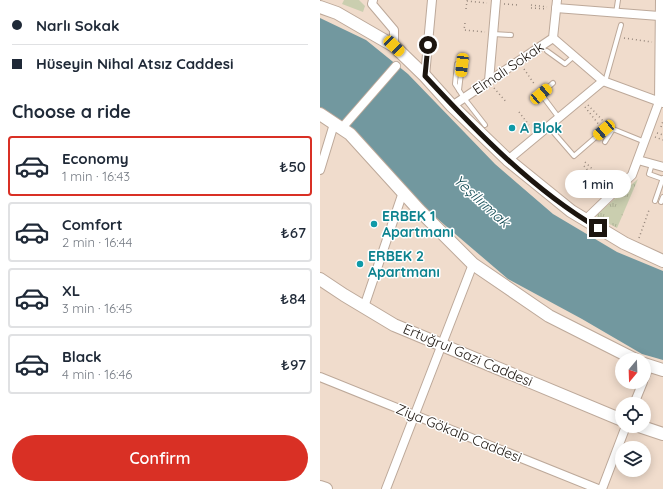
<!DOCTYPE html>
<html lang="en">
<head>
<meta charset="utf-8">
<style>
  body { margin:0; font-family:Quicksand,sans-serif; background:#f2f2f3; color:#1f2937; height:100vh; display:flex; flex-direction:column; font-size:15px; white-space:nowrap }
  * { box-sizing:border-box; margin:0 }
  p { font-size:13px; color:#747a83 }
  .icon { flex:none; width:22px; height:22px; fill:none; stroke:currentColor; stroke-width:2; stroke-linecap:round; stroke-linejoin:round }
  .map { position:relative; flex:1; overflow:hidden }
  .panel { display:flex; flex-direction:column; background:#fff; width:320px }
  .panel>* { flex:none }
  .top-card { display:grid; align-content:center; height:88px; padding:0 12px; background:#fff }
  .needle { width:26px; rotate:199deg }
  .tools { position:absolute; left:295px; top:353px; display:grid; gap:8px }
  .tools a { display:grid; place-items:center; width:36px; height:36px; border-radius:50%; background:#fff; box-shadow:0 2px 10px #0003; font-size:20px }
  .end { position:absolute; width:18px; height:18px; margin:-9px; border:5px solid #1c150f; background:#fff; box-shadow:0 0 0 2px #fff }
  .from { border-radius:50% }
  .bubble { position:absolute; height:28px; border-radius:14px; background:#fff; box-shadow:0 2px 10px #0003; font-size:13px; font-weight:600; line-height:28px; text-align:center }
  .car { position:absolute; width:12px; height:24px; margin:-12px -6px; border-radius:5px; box-shadow:0 0 3px 1px #0007; background:linear-gradient(#f5c518 24%,#345 0 40%,#f5c518 0 76%,#345 0 86%,#f5c518 0) }
  .top-card b { display:flex; align-items:center; gap:14px; height:38px; font-size:15px }
  .top-card b+b { border-top:1px solid #e0e1e3 }
  .top-card i { width:10px; height:10px; background:#1f2937 }
  ul { padding:0; list-style:none }
  li { display:flex; align-items:center; gap:12px; height:60px; margin:0 8px 6px; padding:0 4px; border:2px solid #e0e1e3; border-radius:4px }
  li div { flex:1 }
  li b { display:block; font-size:15px }
  li em { font-style:normal; font-weight:600 }
  li.on { border-color:#d93025 }
  li>.icon { width:36px; height:36px; stroke-width:1.5 }
  h2 { padding:0 12px; font-size:18px; line-height:48px }
  .primary-button { display:flex; gap:8px; margin-top:auto; padding:8px 12px }
  .primary-button a { flex:1; height:46px; border-radius:24px; background:#d93025; color:#fff; font-size:16px; font-weight:600; line-height:46px; text-align:center }
  main { display:flex; flex:1; min-height:0 }
  .map>svg:first-child { display:block }
</style>
</head>
<body>
<main>
<section class="panel">
<div class="top-card">
<b><i class="from"></i>Narlı Sokak</b>
<b><i></i>Hüseyin Nihal Atsız Caddesi</b>
</div>
<h2>Choose a ride</h2>
<ul>
<li class="on"><svg class="icon" aria-label="car" viewBox="0 0 24 24"><path d="M5 17H2v-5l4-1 3-4h7l3 4 3 1v5h-3M9 17h6M6 11h13"/><circle cx="7" cy="17" r="2"/><circle cx="17" cy="17" r="2"/></svg><div><b>Economy</b><p>1 min · 16:43</p></div><em>₺50</em></li>
<li><svg class="icon" aria-label="car" viewBox="0 0 24 24"><path d="M5 17H2v-5l4-1 3-4h7l3 4 3 1v5h-3M9 17h6M6 11h13"/><circle cx="7" cy="17" r="2"/><circle cx="17" cy="17" r="2"/></svg><div><b>Comfort</b><p>2 min · 16:44</p></div><em>₺67</em></li>
<li><svg class="icon" aria-label="car" viewBox="0 0 24 24"><path d="M5 17H2v-5l4-1 3-4h7l3 4 3 1v5h-3M9 17h6M6 11h13"/><circle cx="7" cy="17" r="2"/><circle cx="17" cy="17" r="2"/></svg><div><b>XL</b><p>3 min · 16:45</p></div><em>₺84</em></li>
<li><svg class="icon" aria-label="car" viewBox="0 0 24 24"><path d="M5 17H2v-5l4-1 3-4h7l3 4 3 1v5h-3M9 17h6M6 11h13"/><circle cx="7" cy="17" r="2"/><circle cx="17" cy="17" r="2"/></svg><div><b>Black</b><p>4 min · 16:46</p></div><em>₺97</em></li>
</ul>
<div class="primary-button"><a>Confirm</a></div>
</section>
<div class="map">
<svg width="343" height="489" viewBox="0 0 343 489">
  <defs>
    <pattern id="park-tufts" width="24" height="20" patternUnits="userSpaceOnUse"><rect width="24" height="20" fill="#caceaf"/><path d="M3 7l-1-3M5 7V3M7 7l1-3M15 17l-1-3M17 17v-4M19 17l1-3" fill="none" stroke="#adb095"/></pattern>
  </defs>
  <rect width="100%" height="100%" fill="#f0dccc"/>
  <polygon fill="#caceaf" points="24,0 39,0 45,6 43,12 22,4"/>
  <polygon fill="url(#park-tufts)" points="318,179 297,228 277,217 276,215"/>
  <polygon fill="#72989f" points="0,18 46,40 88,74 175,164 233,214 297,252 343,271 343,360 322,354 262,319 188,279 106,209 0,109"/>
  <g fill="none" stroke-linecap="round" stroke-linejoin="round">
    <defs>
      <g id="lane">
        <polyline points="296,13 298,0"/>
        <polyline points="173,34 191,35"/>
        <polyline points="227,51 245,64 254,56"/>
        <polyline points="137,64 135,84 144,98 165,125"/>
        <polyline points="285,82 301,25"/>
        <polyline points="233,83 221,94 239,118"/>
        <polyline points="139,90 142,65"/>
        <polyline points="215,126 220,133"/>
        <polyline points="228,126 254,156 284,130"/>
        <polyline points="285,142 293,129 325,142"/>
        <polyline points="332,164 329,174 343,179"/>
        <polyline points="335,201 343,178"/>
        <polyline points="341,202 343,197"/>
      </g>
      <g id="street">
        <polyline points="53,0 52,4 74,30 74,46"/>
        <polyline points="236,8 339,16"/>
        <polyline points="233,38 283,81 343,103"/>
        <polyline points="105,76 112,0"/>
        <polyline points="169,81 176,0"/>
        <polyline points="132,106 233,38 237,0"/>
        <polyline points="21,129 76,66"/>
        <polyline points="188,160 283,81"/>
        <polyline points="318,160 343,167"/>
        <polyline points="0,170 14,124"/>
        <polyline points="265,220 312,175 339,102 340,0"/>
        <polyline points="44,307 83,192"/>
        <polyline points="0,377 278,489"/>
        <polyline points="324,379 329,367"/>
        <polyline points="314,404 323,382"/>
        <polyline points="66,489 153,264"/>
        <polyline points="282,489 306,426"/>
      </g>
      <g id="secondary">
        <polyline points="0,7 17,13 74,46 105,76 132,106 188,160 251,211 304,243 343,261"/>
        <polyline points="0,114 30,134 99,210 153,264 229,316 316,360"/>
        <polyline points="0,279 24,295 74,325 302,420"/>
        <polyline points="324,364 343,370"/>
        <polyline points="319,426 343,434"/>
        <polyline points="0,487 6,489"/>
      </g>
    </defs>
    <use href="#lane" stroke="#bda99a" stroke-width="6"/>
    <use href="#street" stroke="#bda99a" stroke-width="10"/>
    <use href="#secondary" stroke="#bda99a" stroke-width="14"/>
    <g stroke="#96877c" stroke-width="1.5" stroke-dasharray="1 3" stroke-linecap="butt">
      <polyline points="184,4 198,5"/>
      <polyline points="211,5 227,7"/>
      <polyline points="211,8 227,9"/>
      <polyline points="146,9 147,1 167,3"/>
      <polyline points="145,23 144,30 165,32"/>
      <polyline points="304,38 332,42"/>
      <polyline points="204,69 215,85"/>
      <polyline points="174,88 187,103"/>
      <polyline points="268,105 286,124"/>
      <polyline points="265,107 280,126"/>
      <polyline points="199,112 209,125"/>
      <polyline points="341,127 343,121"/>
      <polyline points="337,133 343,135"/>
      <polyline points="335,137 343,140"/>
      <polyline points="265,162 290,186"/>
      <polyline points="264,166 285,190"/>
      <polyline points="319,238 329,210"/>
    </g>
    <use href="#lane" stroke="#fff" stroke-width="4"/>
    <use href="#street" stroke="#fff" stroke-width="8"/>
    <use href="#secondary" stroke="#fff" stroke-width="12"/>
  </g>
  <g fill="none" stroke-linecap="round" stroke-linejoin="round">
    <path stroke="#1c150f" stroke-width="5" d="M108 45 105 76C156 131 213 190 278 228"/>
  </g>
  <g fill="#0f9aa8" stroke="#fff" stroke-width="1.5">
    <circle cx="192" cy="128" r="4"/>
    <circle cx="54" cy="224" r="4"/>
    <circle cx="40" cy="264" r="4"/>
  </g>
  <g text-anchor="middle" dominant-baseline="central" stroke-width="3" stroke-linejoin="round" paint-order="stroke">
    <g font-size="14" fill="#1c150f" stroke="#fff">
      <text transform="translate(188 68) rotate(-34)">Elmalı Sokak</text>
      <text transform="translate(148 355) rotate(23)">Ertuğrul Gazi Caddesi</text>
      <text transform="translate(139 433) rotate(22)">Ziya Gökalp Caddesi</text>
    </g>
    <g font-size="14" font-weight="bold" fill="#0d838f" stroke="#fff" text-anchor="start">
      <text x="200" y="128">A Blok</text>
      <text x="62" y="216">ERBEK 1<tspan x="62" dy="16">Apartmanı</tspan></text>
      <text x="48" y="256">ERBEK 2<tspan x="48" dy="16">Apartmanı</tspan></text>
    </g>
    <g font-size="15" font-style="italic" fill="#195059" stroke="#fff">
      <text transform="translate(162 201) rotate(42)">Yeşilırmak</text>
    </g>
  </g>
</svg>
<div class="tools">
<a><svg class="needle" viewBox="-14 -14 28 28"><path d="M0-13l5 13h-10z" fill="#e53935"/><path d="M0 13l5-13h-10z" fill="#747a83"/></svg></a>
<a><svg class="icon" aria-label="locate" viewBox="0 0 24 24"><circle cx="12" cy="12" r="6"/><path d="M12 2v4M12 18v4M2 12h4M18 12h4"/></svg></a>
<a><svg class="icon" aria-label="layers" viewBox="0 0 24 24"><path d="M12 4l9 5-9 5-9-5zM3 14l9 5 9-5"/></svg></a>
</div>
<i class="end from" style="left:108px;top:45px"></i>
<i class="end" style="left:278px;top:228px"></i>
<div class="bubble" style="left:245px;top:170px;width:66px">1 min</div>
<i class="car" style="left:74px;top:46px;rotate:134deg"></i>
<i class="car" style="left:142px;top:65px;rotate:187deg"></i>
<i class="car" style="left:221px;top:94px;rotate:50deg"></i>
<i class="car" style="left:284px;top:130px;rotate:230deg"></i>
</div>
</main>
</body>
</html>
